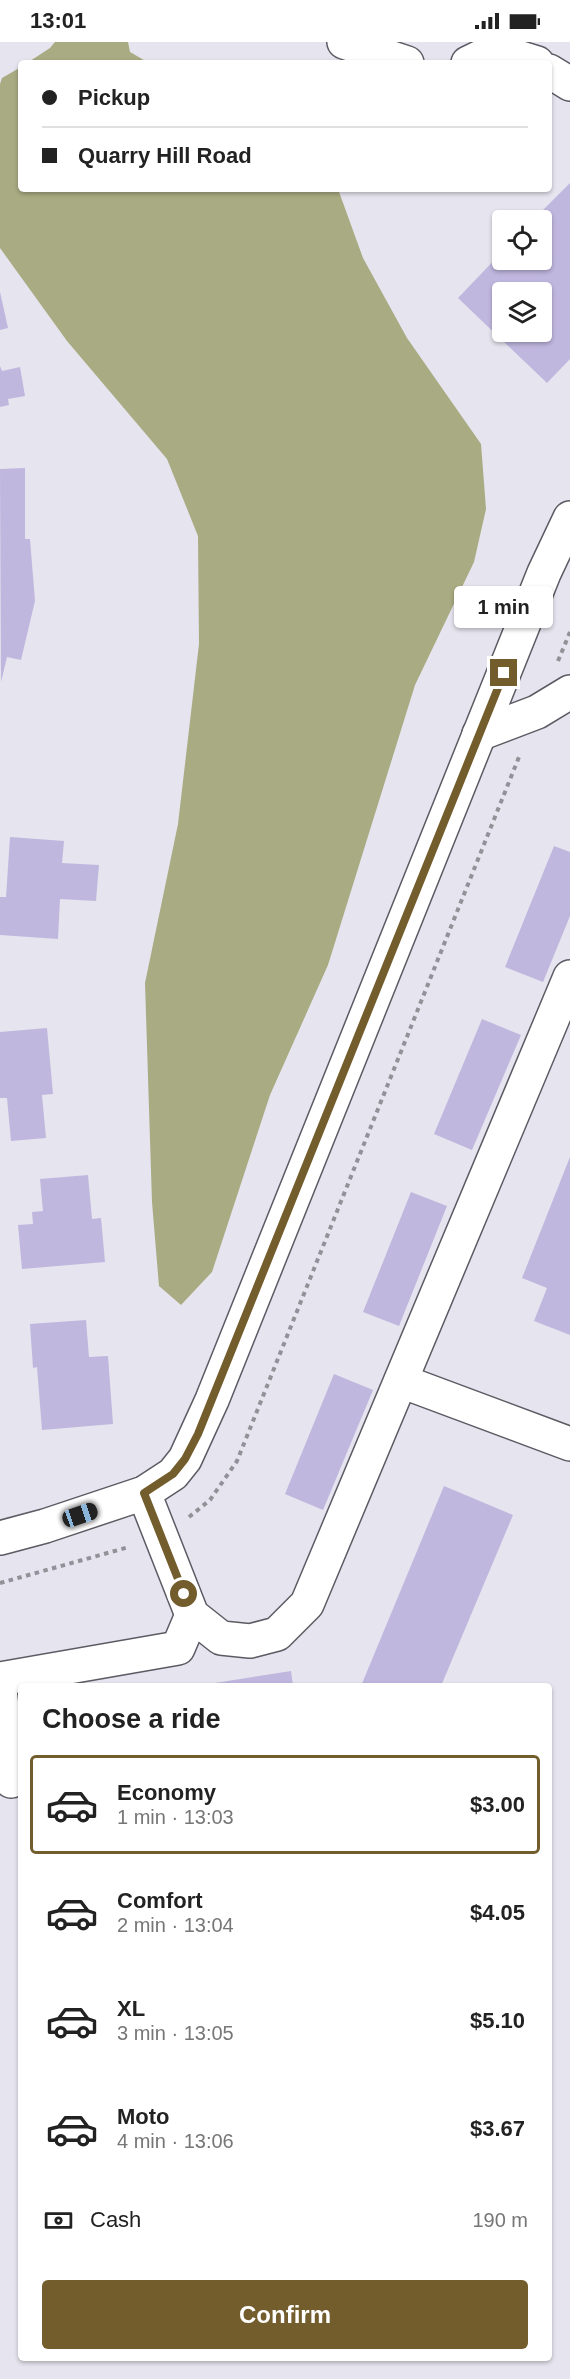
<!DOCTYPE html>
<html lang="en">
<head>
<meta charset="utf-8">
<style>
  body { margin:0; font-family:Helvetica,sans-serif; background:#f6f6f6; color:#222; height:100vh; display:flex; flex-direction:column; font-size:22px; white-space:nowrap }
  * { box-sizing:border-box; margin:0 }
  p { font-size:20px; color:#767676 }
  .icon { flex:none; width:33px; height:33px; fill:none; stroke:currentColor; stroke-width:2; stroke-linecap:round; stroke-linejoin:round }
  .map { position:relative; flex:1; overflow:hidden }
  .drawer { position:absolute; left:18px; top:1641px; width:534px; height:678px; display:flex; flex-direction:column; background:#fff; border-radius:6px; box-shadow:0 2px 4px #0004 }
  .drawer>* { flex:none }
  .guide { position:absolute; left:18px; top:18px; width:534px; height:132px; border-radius:6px; box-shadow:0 2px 4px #0004; display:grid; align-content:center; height:132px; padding:0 24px; background:#fff }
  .buttons { position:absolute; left:492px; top:168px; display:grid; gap:12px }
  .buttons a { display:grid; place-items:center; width:60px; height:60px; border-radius:6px; background:#fff; box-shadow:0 2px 4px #0004; font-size:30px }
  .end { position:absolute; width:27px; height:27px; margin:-14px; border:8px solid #735d2d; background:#fff; box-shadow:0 0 0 3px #fff }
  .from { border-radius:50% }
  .bubble { position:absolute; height:42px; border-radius:6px; background:#fff; box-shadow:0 2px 4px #0004; font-size:20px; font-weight:700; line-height:42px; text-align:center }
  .car { position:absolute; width:18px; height:36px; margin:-18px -9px; border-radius:8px; box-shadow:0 0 4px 2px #0007; background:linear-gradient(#222 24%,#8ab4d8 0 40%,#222 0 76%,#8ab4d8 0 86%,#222 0) }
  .guide b { display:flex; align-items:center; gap:21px; height:57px; font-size:22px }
  .guide b+b { border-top:2px solid #e0e0e0 }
  .guide i { width:15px; height:15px; background:#222 }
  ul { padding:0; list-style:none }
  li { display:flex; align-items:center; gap:18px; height:99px; margin:0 12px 9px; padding:0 12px; border:3px solid transparent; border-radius:6px }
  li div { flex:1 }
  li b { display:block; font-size:22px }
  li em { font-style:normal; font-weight:700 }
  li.on { border-color:#735d2d }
  li>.icon { width:54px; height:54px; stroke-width:1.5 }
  h2 { padding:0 24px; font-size:27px; line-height:72px }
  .pay { display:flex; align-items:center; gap:15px; height:66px; padding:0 24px; font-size:22px }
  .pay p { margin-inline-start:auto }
  .button { display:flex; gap:12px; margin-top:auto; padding:12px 24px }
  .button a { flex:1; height:69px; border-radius:6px; background:#735d2d; color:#fff; font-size:24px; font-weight:700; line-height:69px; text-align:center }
  .status { display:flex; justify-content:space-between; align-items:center; height:42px; padding:0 30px; background:#fff; direction:ltr }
  .status svg { height:16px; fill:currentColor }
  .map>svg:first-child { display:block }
</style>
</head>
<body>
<div class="status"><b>13:01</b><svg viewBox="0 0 49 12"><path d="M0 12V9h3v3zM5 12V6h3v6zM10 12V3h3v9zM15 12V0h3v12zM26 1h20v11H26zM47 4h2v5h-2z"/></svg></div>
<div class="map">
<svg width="570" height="2337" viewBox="0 0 570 2337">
  <rect width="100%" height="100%" fill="#e6e4ee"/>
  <g fill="#a9ab82">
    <polygon points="55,0 128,0 130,10 149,21 27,21 50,6"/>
    <polygon points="21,25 21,147 338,147 363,216 407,296 481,402 486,467 474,520 415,643 328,923 270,1053 212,1230 181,1263 159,1244 152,1160 145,941 178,782 199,602 198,494 167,417 67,299 0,206 0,42 2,36"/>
  </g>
  <g fill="#c0b7df" fill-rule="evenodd">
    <path d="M570 141V317L547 341 458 256 502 210V218H542V178H533ZM502 250H542V290H502Z"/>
    <polygon points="0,250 8,286 0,288"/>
    <polygon points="0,324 2,329 20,325 25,354 8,357 9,363 0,365"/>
    <polygon points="25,426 25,497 30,497 35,559 21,618 7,615 1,640 0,427"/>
    <polygon points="10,795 64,799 62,821 99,823 96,859 60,857 58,897 0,893 0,855 6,855"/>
    <polygon points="554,804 570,810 570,874 543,940 505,925"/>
    <polygon points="482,977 521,993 472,1108 434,1092"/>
    <polygon points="47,986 53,1052 42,1053 46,1096 11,1099 7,1056 0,1056 0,990"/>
    <polygon points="570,1115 570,1293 534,1279 547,1246 522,1236"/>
    <polygon points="88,1133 92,1177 101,1176 105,1220 22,1227 18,1183 33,1182 32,1170 43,1169 40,1137"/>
    <polygon points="411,1150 447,1164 399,1284 363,1270"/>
    <polygon points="86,1278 89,1315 108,1314 113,1382 42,1388 37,1325 33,1326 30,1282"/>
    <polygon points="334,1332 373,1348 323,1468 285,1452"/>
    <polygon points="444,1444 513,1473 441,1644 361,1644"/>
    <polygon points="291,1629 293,1644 202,1644 202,1643"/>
  </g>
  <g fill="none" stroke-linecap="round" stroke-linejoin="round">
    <defs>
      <g id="minor">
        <polyline points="344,0 407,21"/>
        <polyline points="468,21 495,8 537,21"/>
        <polyline points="549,29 570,42"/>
        <polyline points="479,692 537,670 570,650"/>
        <polyline points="401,1339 570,1402"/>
        <polyline points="144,1451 192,1573 221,1596 250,1599 277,1592 307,1562 570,935"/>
        <polyline points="0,1496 45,1484 144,1451 173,1432 185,1417 212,1358 544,531 570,476"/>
        <polyline points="0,1637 178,1606 192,1573"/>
        <polyline points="0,1648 11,1739"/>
      </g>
    </defs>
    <use href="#minor" stroke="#5c5a63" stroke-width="36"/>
    <g stroke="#939198" stroke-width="4" stroke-dasharray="4.5 4.5" stroke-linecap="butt">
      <polyline points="558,619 570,590"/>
      <polyline points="189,1475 210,1458 237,1419 519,715"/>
      <polyline points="0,1541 129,1505"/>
    </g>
    <use href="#minor" stroke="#fff" stroke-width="33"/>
  </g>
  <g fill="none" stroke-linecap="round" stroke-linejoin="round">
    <polyline stroke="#735d2d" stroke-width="8" points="184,1552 144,1451 173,1432 185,1417 198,1392 504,631"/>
  </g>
</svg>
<div class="buttons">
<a><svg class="icon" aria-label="locate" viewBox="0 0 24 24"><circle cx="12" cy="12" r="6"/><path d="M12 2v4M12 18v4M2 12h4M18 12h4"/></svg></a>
<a><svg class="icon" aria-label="layers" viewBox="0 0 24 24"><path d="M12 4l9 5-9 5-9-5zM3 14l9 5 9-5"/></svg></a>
</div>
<i class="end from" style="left:184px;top:1552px"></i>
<i class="end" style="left:504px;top:631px"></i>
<div class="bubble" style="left:454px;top:544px;width:99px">1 min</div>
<i class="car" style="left:80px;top:1473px;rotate:71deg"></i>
<div class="guide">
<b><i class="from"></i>Pickup</b>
<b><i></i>Quarry Hill Road</b>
</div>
<section class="drawer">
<h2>Choose a ride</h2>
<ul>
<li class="on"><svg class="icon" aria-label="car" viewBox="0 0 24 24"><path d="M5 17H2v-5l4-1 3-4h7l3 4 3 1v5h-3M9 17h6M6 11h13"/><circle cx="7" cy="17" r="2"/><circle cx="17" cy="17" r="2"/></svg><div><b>Economy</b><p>1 min · 13:03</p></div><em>$3.00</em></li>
<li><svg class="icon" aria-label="car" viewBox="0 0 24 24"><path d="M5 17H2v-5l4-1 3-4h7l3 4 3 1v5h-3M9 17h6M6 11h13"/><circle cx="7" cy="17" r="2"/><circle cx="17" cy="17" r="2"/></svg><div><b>Comfort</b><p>2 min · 13:04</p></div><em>$4.05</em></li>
<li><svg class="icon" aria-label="car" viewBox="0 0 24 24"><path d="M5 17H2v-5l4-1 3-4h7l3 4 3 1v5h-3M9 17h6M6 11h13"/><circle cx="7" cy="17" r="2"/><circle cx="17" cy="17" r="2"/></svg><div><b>XL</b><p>3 min · 13:05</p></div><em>$5.10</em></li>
<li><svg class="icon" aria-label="car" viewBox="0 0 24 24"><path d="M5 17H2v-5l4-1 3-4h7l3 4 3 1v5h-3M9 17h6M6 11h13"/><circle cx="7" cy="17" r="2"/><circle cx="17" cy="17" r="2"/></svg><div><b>Moto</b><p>4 min · 13:06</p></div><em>$3.67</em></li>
</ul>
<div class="pay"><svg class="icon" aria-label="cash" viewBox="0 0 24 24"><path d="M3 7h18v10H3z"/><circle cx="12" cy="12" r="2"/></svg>Cash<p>190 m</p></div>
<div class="button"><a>Confirm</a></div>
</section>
</div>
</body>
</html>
